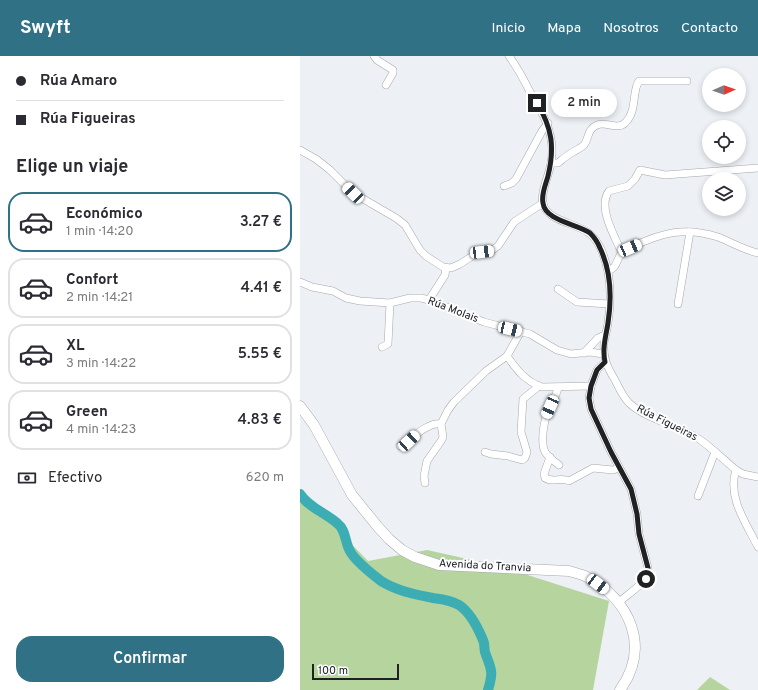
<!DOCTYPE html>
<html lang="es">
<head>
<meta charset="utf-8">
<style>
  body { margin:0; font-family:Overpass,sans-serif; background:#f7f7f7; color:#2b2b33; height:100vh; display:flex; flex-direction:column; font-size:15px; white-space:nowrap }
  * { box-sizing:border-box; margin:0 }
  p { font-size:13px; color:#7c7c81 }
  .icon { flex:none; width:22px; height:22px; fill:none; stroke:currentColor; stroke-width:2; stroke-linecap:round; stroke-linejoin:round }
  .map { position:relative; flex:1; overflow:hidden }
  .panel { display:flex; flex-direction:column; background:#fff; width:300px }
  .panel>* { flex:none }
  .banner { display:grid; align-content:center; height:88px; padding:0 16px; background:#fff }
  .needle { width:26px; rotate:88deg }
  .buttons { position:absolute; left:402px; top:12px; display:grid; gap:8px }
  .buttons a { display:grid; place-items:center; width:44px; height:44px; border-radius:50%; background:#fff; box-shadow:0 2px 6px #0003; font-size:20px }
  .scale { position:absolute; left:12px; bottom:10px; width:87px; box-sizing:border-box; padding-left:4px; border:2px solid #202123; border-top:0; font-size:11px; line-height:14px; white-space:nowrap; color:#202123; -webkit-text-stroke:3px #fcfdff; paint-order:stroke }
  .end { position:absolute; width:18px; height:18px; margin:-9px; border:5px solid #202123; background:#fff; box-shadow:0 0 0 2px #fff }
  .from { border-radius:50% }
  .bubble { position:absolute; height:28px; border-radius:14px; background:#fff; box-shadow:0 2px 6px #0003; font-size:13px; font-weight:600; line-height:28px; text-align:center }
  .car { position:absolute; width:12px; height:24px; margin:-12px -6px; border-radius:5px; box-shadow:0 0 3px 1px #0007; background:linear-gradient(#fff 24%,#345 0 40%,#fff 0 76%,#345 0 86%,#fff 0) }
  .banner b { display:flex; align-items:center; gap:14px; height:38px; font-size:15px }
  .banner b+b { border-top:1px solid #e1e1e2 }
  .banner i { width:10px; height:10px; background:#2b2b33 }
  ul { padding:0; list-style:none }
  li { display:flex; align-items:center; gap:12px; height:60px; margin:0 8px 6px; padding:0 8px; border:2px solid #e1e1e2; border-radius:16px }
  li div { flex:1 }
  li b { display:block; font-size:15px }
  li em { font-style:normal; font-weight:600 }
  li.active { border-color:#317185 }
  li>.icon { width:36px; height:36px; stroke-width:1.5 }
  h2 { padding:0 16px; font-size:18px; line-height:48px }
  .pay { display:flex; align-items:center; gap:10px; height:44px; padding:0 16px; font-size:15px }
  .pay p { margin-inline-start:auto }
  .button { display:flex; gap:8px; margin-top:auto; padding:8px 16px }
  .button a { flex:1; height:46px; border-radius:16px; background:#317185; color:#fff; font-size:16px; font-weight:600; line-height:46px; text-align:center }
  header { display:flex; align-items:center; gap:24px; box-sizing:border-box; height:56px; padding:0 20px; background:#317185; color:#fff }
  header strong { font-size:19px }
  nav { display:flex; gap:22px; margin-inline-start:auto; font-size:14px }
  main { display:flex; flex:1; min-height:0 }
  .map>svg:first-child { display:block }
</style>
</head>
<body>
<header>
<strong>Swyft</strong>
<nav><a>Inicio</a><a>Mapa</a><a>Nosotros</a><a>Contacto</a></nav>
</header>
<main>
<section class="panel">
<div class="banner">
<b><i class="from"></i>Rúa Amaro</b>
<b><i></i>Rúa Figueiras</b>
</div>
<h2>Elige un viaje</h2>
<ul>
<li class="active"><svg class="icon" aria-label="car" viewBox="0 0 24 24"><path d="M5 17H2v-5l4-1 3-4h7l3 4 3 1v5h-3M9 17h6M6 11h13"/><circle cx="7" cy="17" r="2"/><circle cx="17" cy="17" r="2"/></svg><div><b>Económico</b><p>1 min · 14:20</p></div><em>3.27 €</em></li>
<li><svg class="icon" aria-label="car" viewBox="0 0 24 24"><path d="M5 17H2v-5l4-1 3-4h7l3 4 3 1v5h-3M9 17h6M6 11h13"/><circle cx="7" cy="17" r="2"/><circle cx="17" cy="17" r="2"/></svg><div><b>Confort</b><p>2 min · 14:21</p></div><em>4.41 €</em></li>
<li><svg class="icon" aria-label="car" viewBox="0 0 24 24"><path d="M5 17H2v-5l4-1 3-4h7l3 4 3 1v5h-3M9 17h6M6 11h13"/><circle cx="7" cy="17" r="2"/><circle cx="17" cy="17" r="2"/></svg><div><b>XL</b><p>3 min · 14:22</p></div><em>5.55 €</em></li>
<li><svg class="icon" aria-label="car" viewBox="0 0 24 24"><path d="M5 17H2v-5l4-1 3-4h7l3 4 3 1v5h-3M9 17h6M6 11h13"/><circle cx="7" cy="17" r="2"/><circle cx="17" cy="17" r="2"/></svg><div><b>Green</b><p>4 min · 14:23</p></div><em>4.83 €</em></li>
</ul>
<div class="pay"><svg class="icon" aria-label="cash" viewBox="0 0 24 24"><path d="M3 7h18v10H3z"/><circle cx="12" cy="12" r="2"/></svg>Efectivo<p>620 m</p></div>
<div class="button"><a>Confirmar</a></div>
</section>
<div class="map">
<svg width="458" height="634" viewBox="0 0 458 634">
  <rect width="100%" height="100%" fill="#edf0f5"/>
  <g fill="#b6d49e">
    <polygon points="0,435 68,505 127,494 199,510 309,545 293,634 0,634"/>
    <polygon points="410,621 430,634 397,634"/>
  </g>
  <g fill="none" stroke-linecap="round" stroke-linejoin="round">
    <path stroke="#3dadb4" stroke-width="10" d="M0 438C9 452 26 457 38 468 46 474 45 487 50 495 55 505 72 518 81 525 97 535 114 538 133 542 141 543 151 544 159 549 170 556 178 572 183 584 185 588 184 592 185 596 191 614 194 614 188 634"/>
    <defs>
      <g id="street">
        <polyline points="74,0 77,4 93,14 93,17 86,29"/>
        <path d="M209 0C217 11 223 22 229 34 243 57 256 79 251 107 249 119 240 137 243 148 248 166 278 167 290 178 295 182 298 187 301 193 311 216 312 241 308 267 307 274 305 280 304 287 303 302 307 311 315 324 319 332 323 341 329 347 346 363 379 370 399 383 412 392 424 404 436 414L443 418 458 421"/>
        <polyline points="0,94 16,103 30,114 53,137 96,162 105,169 120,194 126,200 143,211 151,212 160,208 174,199 191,195 198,190 214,166 243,147"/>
        <path d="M251 107H258C263 103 267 99 273 96 276 94 281 92 284 89 289 83 287 73 297 69 306 65 319 75 326 66 337 55 332 34 339 25H387"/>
        <polyline points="204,130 212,127 216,123 242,75 248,67"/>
        <path d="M322 197C315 181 297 151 309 135L328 130 335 123 340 114 365 119 458 112"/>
        <path d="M308 215C317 212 316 205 321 198 323 195 328 193 331 191 362 177 384 170 418 181 431 186 444 194 458 197"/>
        <polyline points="0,226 12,231 33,235 46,242 60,245 90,247 110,242 121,242 129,244 184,266 230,278 257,294 271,298 290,296 303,298"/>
        <polyline points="258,233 277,246 309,248"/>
        <polyline points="129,244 145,219 146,212"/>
        <polyline points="378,248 390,176"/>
        <polyline points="82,291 88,288 90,247"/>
        <polyline points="284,297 298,282 305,279"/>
        <path d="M207 300C217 314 225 325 242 331L291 330"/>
        <path d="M305 306 297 314 291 330 289 342 291 353 311 396 331 433 337 458 339 478 348 512C349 526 329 537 319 546"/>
        <path d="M258 331C257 339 252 346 249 354 244 363 240 386 245 396 248 401 255 406 259 409"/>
        <path d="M100 390C112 383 127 366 141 368"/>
        <polyline points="185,396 191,398 208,400 222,404 225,402 227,396 221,376 223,343 239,330"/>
        <path d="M250 401 244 418 245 422C253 427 261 421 269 425L293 412 313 414 319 412"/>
        <path d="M436 414C427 441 446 467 458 491"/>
        <polyline points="125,427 124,420 127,405 141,385 143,381 141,368 148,354 154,346 186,315 207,300 221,275"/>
        <polyline points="398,440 415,396"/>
      </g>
      <path id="secondary" d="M0 350 14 369 52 439 78 471 89 483 102 494 115 501 139 509 269 515C275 517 281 518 287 521 330 544 351 591 320 634"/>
    </defs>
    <use href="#street" stroke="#a5a7ac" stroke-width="8"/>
    <use href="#secondary" stroke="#a5a7ac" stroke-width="11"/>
    <use href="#street" stroke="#fff" stroke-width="7"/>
    <use href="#secondary" stroke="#fff" stroke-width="10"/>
  </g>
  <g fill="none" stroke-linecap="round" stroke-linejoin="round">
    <path stroke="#202123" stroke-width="5" d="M237 47C252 72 255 91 248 120 246 128 241 138 243 147 245 165 278 168 290 177 294 181 298 187 300 192 311 215 312 241 308 267 306 280 302 292 305 306L297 314 291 330 289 342 291 353 311 396 331 433 337 458 339 478 348 512V517L346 523"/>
  </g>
  <g text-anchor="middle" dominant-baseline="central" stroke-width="4" stroke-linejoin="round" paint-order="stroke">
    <g font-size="11" fill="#202123" stroke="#fcfdff">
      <text transform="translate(153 254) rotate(21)">Rúa Molais</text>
      <text transform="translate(367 367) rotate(27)">Rúa Figueiras</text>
      <text transform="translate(185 510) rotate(3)">Avenida do Tranvia</text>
    </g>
  </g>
</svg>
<div class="buttons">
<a><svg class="needle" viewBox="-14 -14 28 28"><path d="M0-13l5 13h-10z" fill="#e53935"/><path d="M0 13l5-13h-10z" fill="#7c7c81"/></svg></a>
<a><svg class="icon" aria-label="locate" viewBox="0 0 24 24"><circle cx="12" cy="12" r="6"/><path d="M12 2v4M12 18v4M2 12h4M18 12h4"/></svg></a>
<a><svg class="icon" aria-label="layers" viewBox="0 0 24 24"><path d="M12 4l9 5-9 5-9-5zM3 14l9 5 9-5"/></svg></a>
</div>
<div class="scale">100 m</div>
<i class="end from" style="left:346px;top:523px"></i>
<i class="end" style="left:237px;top:47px"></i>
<div class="bubble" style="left:251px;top:33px;width:66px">2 min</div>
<i class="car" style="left:53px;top:137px;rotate:314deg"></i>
<i class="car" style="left:330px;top:192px;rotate:67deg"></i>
<i class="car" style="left:182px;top:196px;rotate:83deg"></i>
<i class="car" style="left:210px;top:273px;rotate:103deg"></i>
<i class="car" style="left:250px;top:351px;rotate:204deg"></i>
<i class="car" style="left:109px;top:385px;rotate:47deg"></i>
<i class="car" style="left:298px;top:528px;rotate:127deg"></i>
</div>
</main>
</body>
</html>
